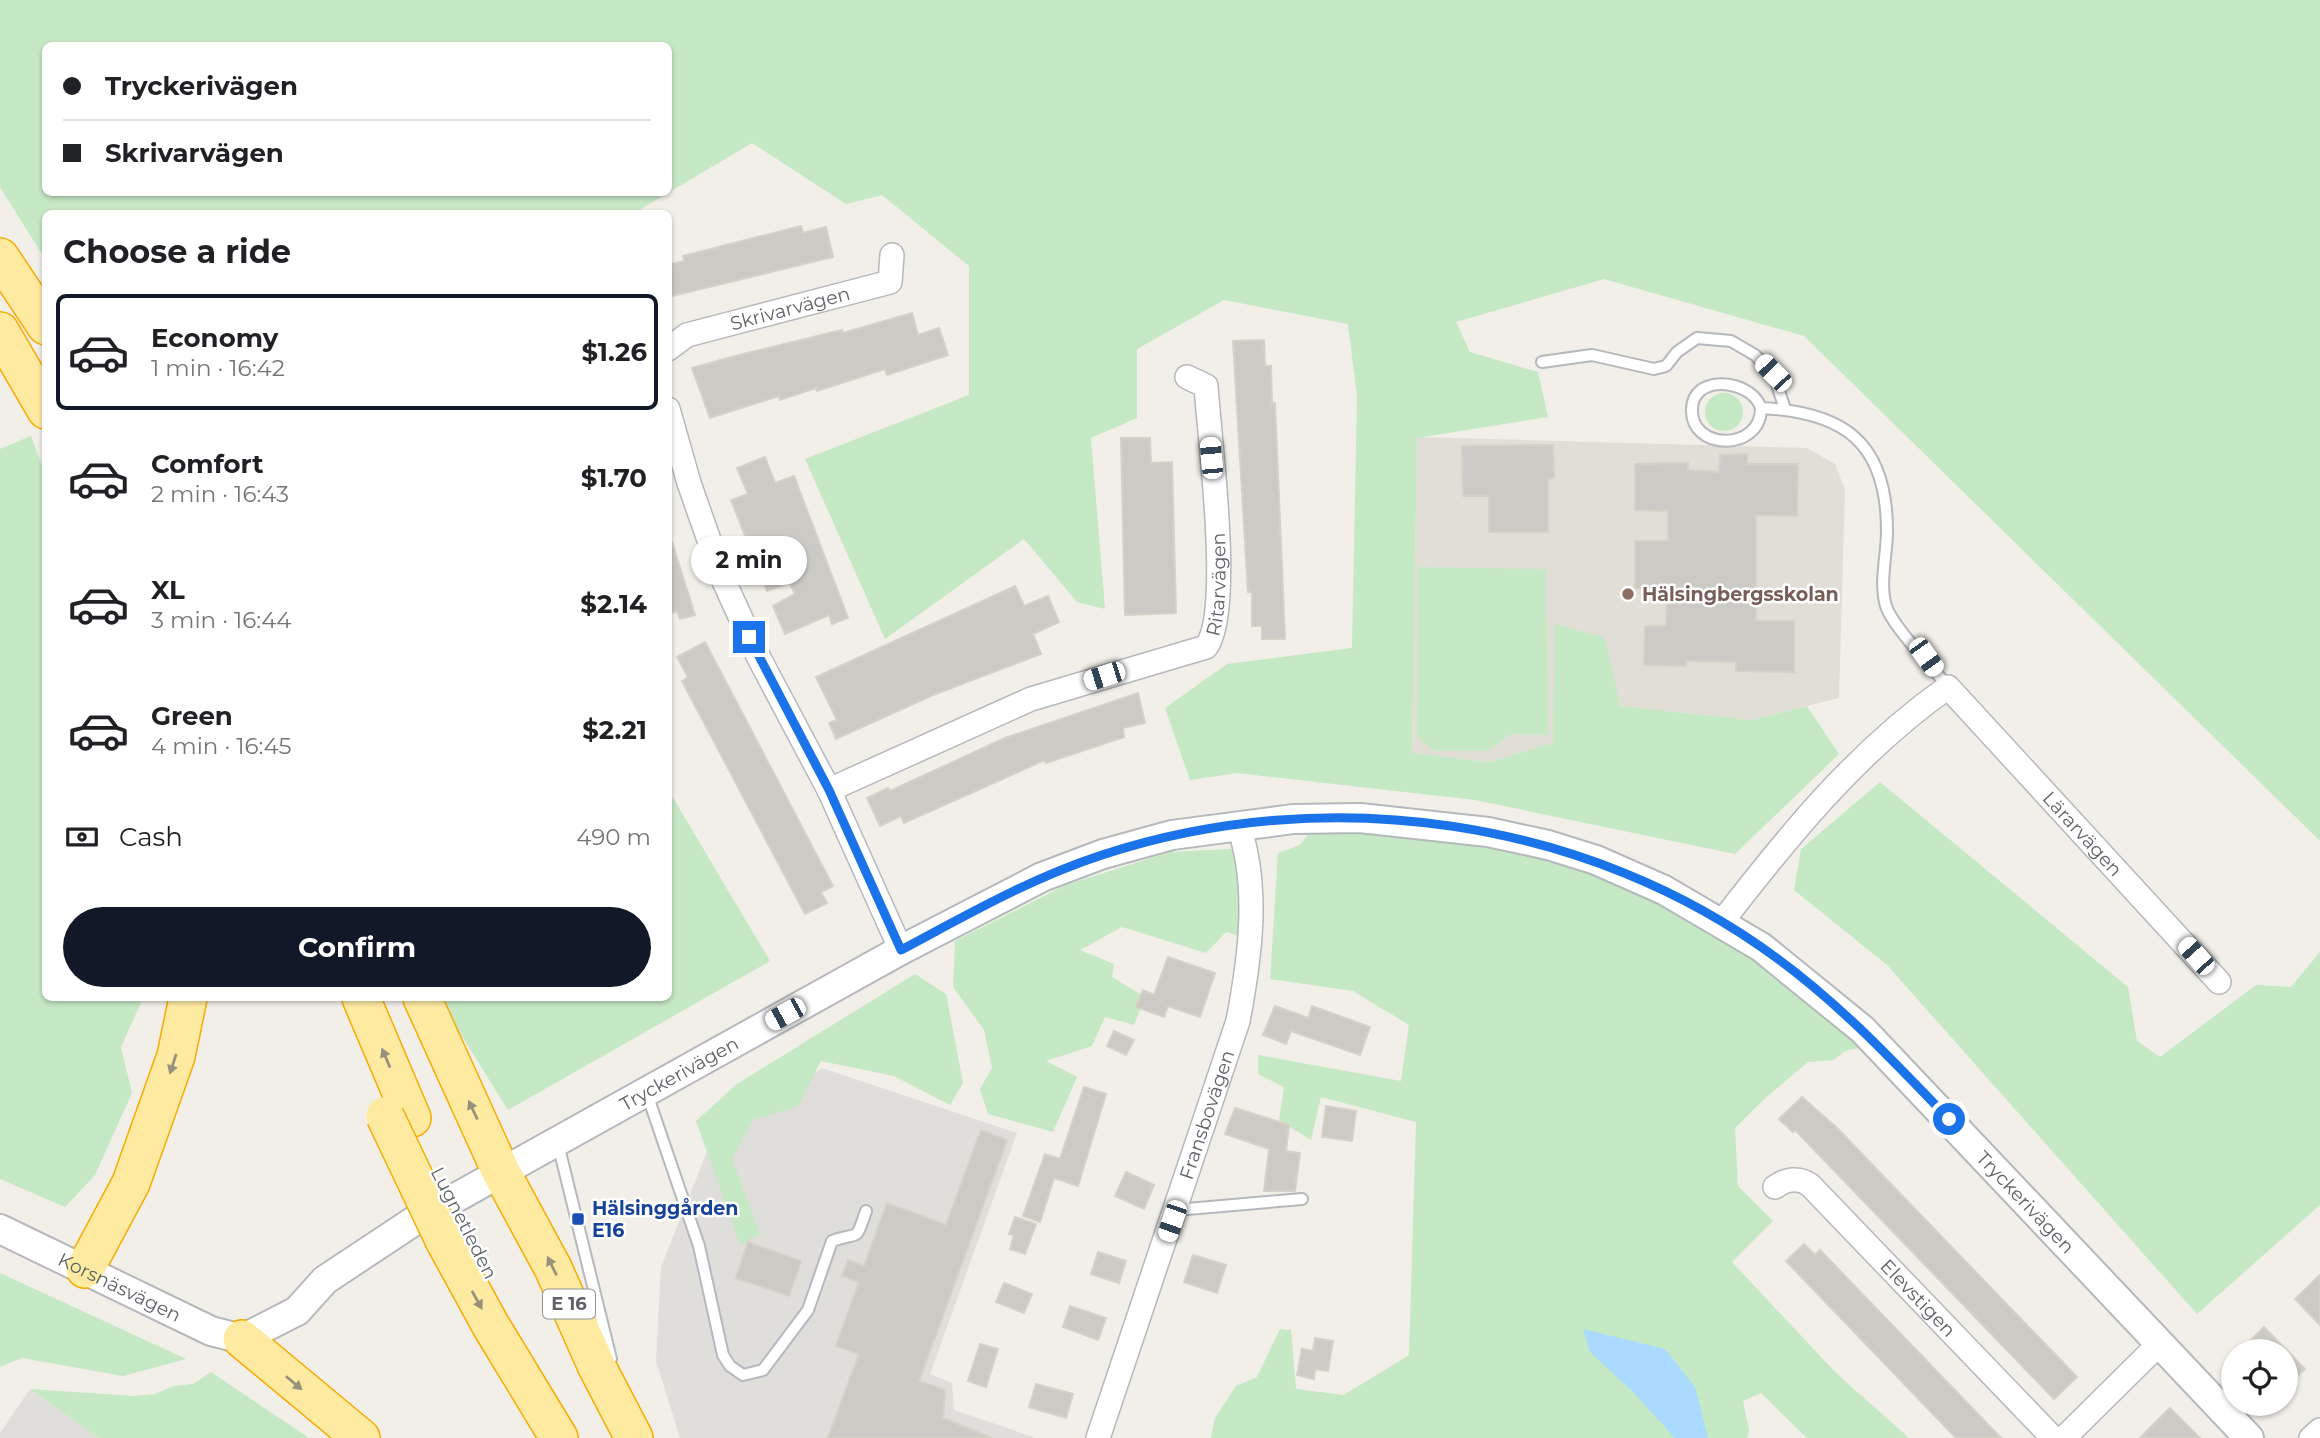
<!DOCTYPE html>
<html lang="en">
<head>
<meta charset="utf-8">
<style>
  body { margin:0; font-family:Montserrat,sans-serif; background:#f2f2f2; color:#202124; height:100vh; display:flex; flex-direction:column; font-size:26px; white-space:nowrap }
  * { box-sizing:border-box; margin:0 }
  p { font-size:23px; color:#757577 }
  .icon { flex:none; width:38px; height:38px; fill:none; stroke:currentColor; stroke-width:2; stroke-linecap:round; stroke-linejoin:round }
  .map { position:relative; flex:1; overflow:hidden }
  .side { position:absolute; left:42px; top:210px; width:630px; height:791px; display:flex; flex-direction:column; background:#fff; border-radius:10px; box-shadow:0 2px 5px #0004 }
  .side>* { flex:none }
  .banner { position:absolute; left:42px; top:42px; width:630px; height:154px; border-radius:10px; box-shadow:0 2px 5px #0004; display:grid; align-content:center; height:154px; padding:0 21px; background:#fff }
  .tools { position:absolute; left:2221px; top:1339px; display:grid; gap:14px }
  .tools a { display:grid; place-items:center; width:77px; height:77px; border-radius:50%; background:#fff; box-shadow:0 2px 5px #0004; font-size:35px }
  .end { position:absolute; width:32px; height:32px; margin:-16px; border:9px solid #1a73e8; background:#fff; box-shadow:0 0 0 4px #fff }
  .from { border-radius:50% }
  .bubble { position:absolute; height:49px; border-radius:24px; background:#fff; box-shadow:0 2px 5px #0004; font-size:23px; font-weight:700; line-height:49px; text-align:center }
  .car { position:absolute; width:21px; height:42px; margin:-21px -10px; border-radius:9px; box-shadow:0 0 5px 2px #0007; background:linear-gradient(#fff 24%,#345 0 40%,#fff 0 76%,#345 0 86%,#fff 0) }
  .banner b { display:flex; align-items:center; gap:24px; height:66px; font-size:26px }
  .banner b+b { border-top:2px solid #e0e0e0 }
  .banner i { width:18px; height:18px; background:#202124 }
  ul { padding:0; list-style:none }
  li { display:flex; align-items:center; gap:21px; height:116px; margin:0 14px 10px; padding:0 7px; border:4px solid transparent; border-radius:10px }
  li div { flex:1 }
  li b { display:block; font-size:26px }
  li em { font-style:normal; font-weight:700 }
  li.current { border-color:#111827 }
  li>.icon { width:63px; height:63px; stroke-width:1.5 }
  h2 { padding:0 21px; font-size:32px; line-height:84px }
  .pay { display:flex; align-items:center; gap:18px; height:77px; padding:0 21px; font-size:26px }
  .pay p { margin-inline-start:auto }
  .action { display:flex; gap:14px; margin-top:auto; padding:14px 21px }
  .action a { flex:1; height:80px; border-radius:42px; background:#111827; color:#fff; font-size:28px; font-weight:700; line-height:80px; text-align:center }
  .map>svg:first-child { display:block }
</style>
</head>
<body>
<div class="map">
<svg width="2320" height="1438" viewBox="0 0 2320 1438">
  <rect width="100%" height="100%" fill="#f1efe8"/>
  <g fill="#e0deda">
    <polygon points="822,1068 1017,1133 930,1374 952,1383 954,1410 1036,1438 680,1438 656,1361 661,1267 710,1144"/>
    <polygon points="30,1389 99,1438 0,1438 0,1433"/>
  </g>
  <polygon fill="#e1ded6" points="1417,437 1807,448 1835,464 1845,490 1839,698 1750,720 1555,699 1553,743 1489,762 1412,753"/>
  <g fill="#c5e8c5" fill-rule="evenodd">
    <path d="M0 0H2320V841L1804 336 1604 279 1456 322 1470 352 1538 372 1548 417 1417 438 1412 753 1489 762 1553 743 1555 624 1605 638 1620 706 1750 720 1807 706 1839 754 1735 854 1475 800 1237 773 1190 780 1165 708 1227 664 1352 648 1357 397 1348 324 1224 300 1137 349V418L1091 438 1105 609 1077 602 1024 539 885 639 805 459 969 395V266L882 195 846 204 752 143 634 213 46 214 45 259 0 187ZM46 46H668V192H46Z"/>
    <circle cx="1724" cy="412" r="19"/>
    <polygon points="31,436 46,477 46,998 143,998 121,1047 132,1093 95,1175 65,1207 0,1179 0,449"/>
    <polygon points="1418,567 1546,569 1548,735 1511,734 1488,751 1434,751 1417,736"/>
    <polygon points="1880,782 2128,987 2137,1041 2160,1057 2256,985 2291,987 2320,952 2320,1205 2197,1314 1887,965 1794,890 1801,849"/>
    <polygon points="669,791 770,961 508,1110 458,1030 444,998 668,998"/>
    <polygon points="1375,822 1570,860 1711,924 1869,1046 1845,1051 1834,1060 1808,1062 1762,1101 1735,1128 1738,1186 1773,1221 1732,1262 1837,1374 1909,1438 1807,1438 1761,1393 1743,1401 1749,1430 1747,1438 1211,1438 1215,1418 1236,1386 1257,1377 1280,1329 1291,1330 1296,1389 1344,1395 1409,1355 1416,1122 1321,1097 1311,1140 1279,1120 1284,1087 1258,1074 1258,1055 1401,1081 1409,1025 1353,991 1270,979 1278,853 1300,845 1310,832"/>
    <polygon points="1232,849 1244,878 1246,938 1226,932 1206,953 1122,927 1080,950 1114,964 1112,977 1145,997 1134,1025 1105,1017 1092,1046 1046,1061 1077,1077 1053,1132 988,1114 980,1089 992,1068 984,1030 953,987 955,941 1066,885 1170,852"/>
    <polygon points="915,974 946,994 963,1083 950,1105 894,1076 821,1061 798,1106 753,1120 732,1159 760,1234 740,1245 696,1121 737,1084"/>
    <polygon points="0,1273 186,1359 123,1376 22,1358 0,1367"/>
    <polygon points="211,1372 309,1438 99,1438 30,1389 133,1396 155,1394 173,1386 193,1384"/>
  </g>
  <polygon fill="#aadaff" points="1583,1329 1665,1349 1695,1387 1708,1438 1675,1438 1632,1391 1590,1352"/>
  <g fill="#cccac5" stroke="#d6d1c6" stroke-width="2">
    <polygon points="801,226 803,233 826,227 833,257 668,297 668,265 684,261 683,256"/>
    <polygon points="912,313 918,335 939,328 948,355 887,375 885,369 817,391 816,388 780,400 779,396 710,418 692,368 739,355 842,330 843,333"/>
    <polygon points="1264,340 1265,366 1271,366 1272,403 1275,403 1285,639 1262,639 1262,626 1252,626 1252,592 1248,592 1233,341"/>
    <polygon points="1121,438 1150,438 1151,463 1172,462 1176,613 1125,615"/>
    <polygon points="1553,445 1554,478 1548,479 1548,532 1489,532 1489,496 1463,496 1462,446"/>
    <polygon points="1747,454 1747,464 1798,464 1797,516 1756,515 1756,621 1794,621 1794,672 1736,671 1736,662 1686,661 1686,666 1644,665 1645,626 1666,626 1667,589 1635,588 1635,541 1668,541 1668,511 1635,510 1635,464 1688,463 1688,470 1719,472 1720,455"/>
    <polygon points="765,457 775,483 794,476 848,618 832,624 829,615 785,634 773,606 795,594 790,583 767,591 731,500 748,494 737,468"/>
    <polygon points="672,542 695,615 680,619 677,611 668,614 668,543"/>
    <polygon points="1015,586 1024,606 1048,596 1059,622 1033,634 1041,654 933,695 836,739 829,723 837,720 816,677"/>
    <polygon points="705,642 833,886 821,892 827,903 805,914 682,681 688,677 677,657"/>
    <polygon points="1138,693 1145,723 1123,728 1124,737 1046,763 1045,760 904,823 901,816 880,826 867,798 888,788 890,791 1005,738"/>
    <polygon points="1168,957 1215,973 1200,1017 1168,1006 1164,1017 1136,1007 1143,990 1154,995"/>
    <polygon points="1275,1006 1308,1018 1312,1006 1370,1027 1360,1055 1291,1031 1286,1044 1263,1035"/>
    <polygon points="1114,1031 1134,1040 1126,1055 1107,1046"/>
    <polygon points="1084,1087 1106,1094 1078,1186 1054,1178 1040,1222 1023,1216 1045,1154 1060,1159"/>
    <polygon points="1802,1097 1837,1128 2077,1377 2054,1399 1795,1130 1793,1132 1779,1119"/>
    <polygon points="1326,1106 1356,1111 1352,1141 1322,1137"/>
    <polygon points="1235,1108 1289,1125 1286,1151 1300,1153 1295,1191 1264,1191 1269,1149 1225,1134"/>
    <polygon points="981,1130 1007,1140 919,1381 945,1390 943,1418 992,1438 828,1438 859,1354 836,1346 859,1282 842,1276 848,1260 864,1266 887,1203 946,1225"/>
    <polygon points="1126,1172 1154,1185 1144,1209 1115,1196"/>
    <polygon points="1015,1217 1036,1224 1025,1254 1010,1249 1014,1235 1009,1234"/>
    <polygon points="748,1242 801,1261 789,1296 736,1278"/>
    <polygon points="1804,1244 1815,1255 1820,1250 2001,1438 1956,1438 1786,1261"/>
    <polygon points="1098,1252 1126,1261 1119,1283 1091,1274"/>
    <polygon points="1193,1255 1226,1265 1217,1293 1184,1282"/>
    <polygon points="2320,1275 2320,1325 2295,1299"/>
    <polygon points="1004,1283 1032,1294 1024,1313 996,1302"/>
    <polygon points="1070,1306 1106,1318 1098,1340 1063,1327"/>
    <polygon points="2264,1327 2305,1369 2286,1388 2286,1351 2240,1351"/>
    <polygon points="1315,1338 1333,1341 1328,1371 1315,1369 1314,1379 1297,1375 1302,1349 1313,1351"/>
    <polygon points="980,1344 998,1349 986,1387 968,1381"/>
    <polygon points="1036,1384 1073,1394 1066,1418 1029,1407"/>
    <polygon points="2170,1408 2200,1438 2140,1438"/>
  </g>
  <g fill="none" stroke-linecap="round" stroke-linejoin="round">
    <defs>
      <g id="service">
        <polyline points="1542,362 1592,355 1654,369 1666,366 1677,352 1697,338 1731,341 1755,355 1773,373 1785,409"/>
        <path d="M1761 408C1754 387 1720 377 1701 390 1695 395 1692 402 1692 409 1690 451 1761 452 1761 408 1844 412 1887 442 1887 531 1887 555 1879 583 1886 606 1892 626 1933 667 1948 687"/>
        <path d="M647 1094 699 1246 723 1355 730 1366 743 1375 763 1370 808 1310 832 1241C861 1231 855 1243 866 1211"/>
        <polyline points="558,1144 611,1359"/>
        <polyline points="1176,1210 1302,1199"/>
      </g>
      <g id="minor">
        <path id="s1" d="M668 349 687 335 890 282 892 255"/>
        <polyline points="668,409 689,483 722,577 759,658 829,790 901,950"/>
        <path id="s2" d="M829 790 1031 699 1206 647C1233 613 1209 435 1206 386L1187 377"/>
        <path id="s3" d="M1721 923C1789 835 1856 752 1948 687L2219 982"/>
        <path id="s4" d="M1775 1187C1786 1179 1799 1177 1810 1185L2053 1438"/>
        <path id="s5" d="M1098 1438 1238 1021C1250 958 1260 886 1238 824"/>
        <polyline points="2064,1438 2160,1343"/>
        <polyline points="2311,1438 2320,1430"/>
      </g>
      <g id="tertiary">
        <path id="s6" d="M0 1229 211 1331 242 1339 297 1311 325 1280 414 1221 901 950 1042 877 1103 854 1172 835 1293 819 1360 818 1488 832 1548 845 1596 860 1664 890 1761 947 1863 1030 2249 1438"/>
      </g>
      <g id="trunk">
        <polyline points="0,257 46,326"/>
        <polyline points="0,331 46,410"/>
        <polyline points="361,998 412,1118"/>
        <polyline points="422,998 501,1172 553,1268 596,1365 634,1438"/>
        <polyline points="444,1240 491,1326 559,1438"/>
        <polyline points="85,1269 131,1183 176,1056 188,998"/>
        <polyline points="242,1339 361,1438"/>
      </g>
    </defs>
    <use href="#service" stroke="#b5b8bc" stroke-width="14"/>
    <use href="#minor" stroke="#b5b8bc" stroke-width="26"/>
    <use href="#tertiary" stroke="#b5b8bc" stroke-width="32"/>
    <use href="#trunk" stroke="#f9ab00" stroke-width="40"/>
    <use href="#service" stroke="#fff" stroke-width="10"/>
    <use href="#minor" stroke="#fff" stroke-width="23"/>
    <use href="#tertiary" stroke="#fff" stroke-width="28"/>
    <use href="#trunk" stroke="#feeaa1" stroke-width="37"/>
    <defs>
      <polyline id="trunk-bridge" points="385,1116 444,1240"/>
    </defs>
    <use href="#trunk-bridge" stroke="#f9ab00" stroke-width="40" stroke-linecap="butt"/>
    <use href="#trunk-bridge" stroke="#feeaa1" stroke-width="37"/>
  </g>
  <defs><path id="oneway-solid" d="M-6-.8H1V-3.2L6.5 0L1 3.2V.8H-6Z" transform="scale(1.75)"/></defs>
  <g fill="#97927c">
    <use href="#oneway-solid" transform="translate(386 1058) rotate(-113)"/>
    <use href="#oneway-solid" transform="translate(173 1064) rotate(108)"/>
    <use href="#oneway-solid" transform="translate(473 1110) rotate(-115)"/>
    <use href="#oneway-solid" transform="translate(552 1266) rotate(-116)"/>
    <use href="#oneway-solid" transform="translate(477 1300) rotate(61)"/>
    <use href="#oneway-solid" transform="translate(294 1383) rotate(40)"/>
  </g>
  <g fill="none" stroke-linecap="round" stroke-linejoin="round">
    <path stroke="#1a73e8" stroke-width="9" d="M749 637 829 790 901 950C967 915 1031 878 1102 855 1327 781 1588 818 1778 959 1842 1006 1895 1063 1949 1119"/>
  </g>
  <circle fill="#8d6e63" stroke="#fff" stroke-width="2.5" cx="1628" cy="594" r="7"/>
  <rect fill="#1a4fb4" stroke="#fff" stroke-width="2.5" x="571" y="1212" width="14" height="14" rx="3.5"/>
  <g text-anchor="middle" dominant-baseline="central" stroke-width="5" stroke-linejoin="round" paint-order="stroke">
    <rect fill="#fff" stroke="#8f9295" stroke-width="2" x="543" y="1289.5" width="52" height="29" rx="5"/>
    <g font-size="18" font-weight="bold" fill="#5f6368">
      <text x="569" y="1304">E 16</text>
    </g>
    <g font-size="19" fill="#5f6368" stroke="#fff">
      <text stroke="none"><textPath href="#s1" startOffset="130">Skrivarvägen</textPath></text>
      <text stroke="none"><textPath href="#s2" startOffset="469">Ritarvägen</textPath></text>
      <text stroke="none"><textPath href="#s3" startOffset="528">Lärarvägen</textPath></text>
      <text stroke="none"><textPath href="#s6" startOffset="780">Tryckerivägen</textPath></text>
      <text stroke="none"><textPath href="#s5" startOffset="341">Fransbovägen</textPath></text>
      <text stroke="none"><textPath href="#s6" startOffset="2314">Tryckerivägen</textPath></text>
      <text transform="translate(464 1223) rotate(63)">Lugnetleden</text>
      <text stroke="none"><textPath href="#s6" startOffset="133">Korsnäsvägen</textPath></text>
      <text stroke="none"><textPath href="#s4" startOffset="194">Elevstigen</textPath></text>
    </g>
    <g font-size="19" font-weight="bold" fill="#785e54" stroke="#fff" text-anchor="start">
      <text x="1642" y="594">Hälsingbergsskolan</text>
    </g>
    <g font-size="19" font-weight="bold" fill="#164399" stroke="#fff" text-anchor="start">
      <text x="592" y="1208">Hälsinggården<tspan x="592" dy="22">E16</tspan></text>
    </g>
  </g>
</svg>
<div class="tools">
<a><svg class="icon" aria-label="locate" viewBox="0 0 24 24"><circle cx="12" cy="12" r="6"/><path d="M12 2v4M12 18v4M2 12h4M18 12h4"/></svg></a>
</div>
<i class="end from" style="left:1949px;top:1119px"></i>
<i class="end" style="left:749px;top:637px"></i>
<div class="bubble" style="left:691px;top:536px;width:116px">2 min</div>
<i class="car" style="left:1773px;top:373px;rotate:316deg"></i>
<i class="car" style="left:1211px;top:458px;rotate:355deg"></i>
<i class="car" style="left:1926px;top:657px;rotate:144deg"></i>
<i class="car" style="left:1104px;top:676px;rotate:252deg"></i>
<i class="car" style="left:2196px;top:956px;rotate:318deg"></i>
<i class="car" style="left:785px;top:1014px;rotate:241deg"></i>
<i class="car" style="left:1172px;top:1221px;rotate:199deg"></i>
<div class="banner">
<b><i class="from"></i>Tryckerivägen</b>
<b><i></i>Skrivarvägen</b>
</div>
<section class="side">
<h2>Choose a ride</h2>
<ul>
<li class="current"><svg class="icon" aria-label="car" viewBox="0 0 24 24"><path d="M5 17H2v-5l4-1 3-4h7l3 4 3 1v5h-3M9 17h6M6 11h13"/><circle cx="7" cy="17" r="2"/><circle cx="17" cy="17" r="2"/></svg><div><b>Economy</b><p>1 min · 16:42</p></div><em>$1.26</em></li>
<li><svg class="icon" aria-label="car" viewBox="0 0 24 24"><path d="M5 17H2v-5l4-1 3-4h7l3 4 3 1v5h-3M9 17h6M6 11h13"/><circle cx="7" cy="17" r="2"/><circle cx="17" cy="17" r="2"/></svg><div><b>Comfort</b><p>2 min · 16:43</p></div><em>$1.70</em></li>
<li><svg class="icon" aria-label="car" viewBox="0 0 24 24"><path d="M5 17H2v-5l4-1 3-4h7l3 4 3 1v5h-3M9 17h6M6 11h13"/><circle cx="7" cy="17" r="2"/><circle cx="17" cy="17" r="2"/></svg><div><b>XL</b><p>3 min · 16:44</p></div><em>$2.14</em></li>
<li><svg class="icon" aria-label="car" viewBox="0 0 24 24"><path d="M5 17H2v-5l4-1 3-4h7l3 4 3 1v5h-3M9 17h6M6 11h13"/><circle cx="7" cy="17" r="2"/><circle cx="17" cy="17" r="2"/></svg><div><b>Green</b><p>4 min · 16:45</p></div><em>$2.21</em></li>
</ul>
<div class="pay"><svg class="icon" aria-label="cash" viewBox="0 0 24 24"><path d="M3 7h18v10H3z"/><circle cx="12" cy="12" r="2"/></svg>Cash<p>490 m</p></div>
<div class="action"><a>Confirm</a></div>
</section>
</div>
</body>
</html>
